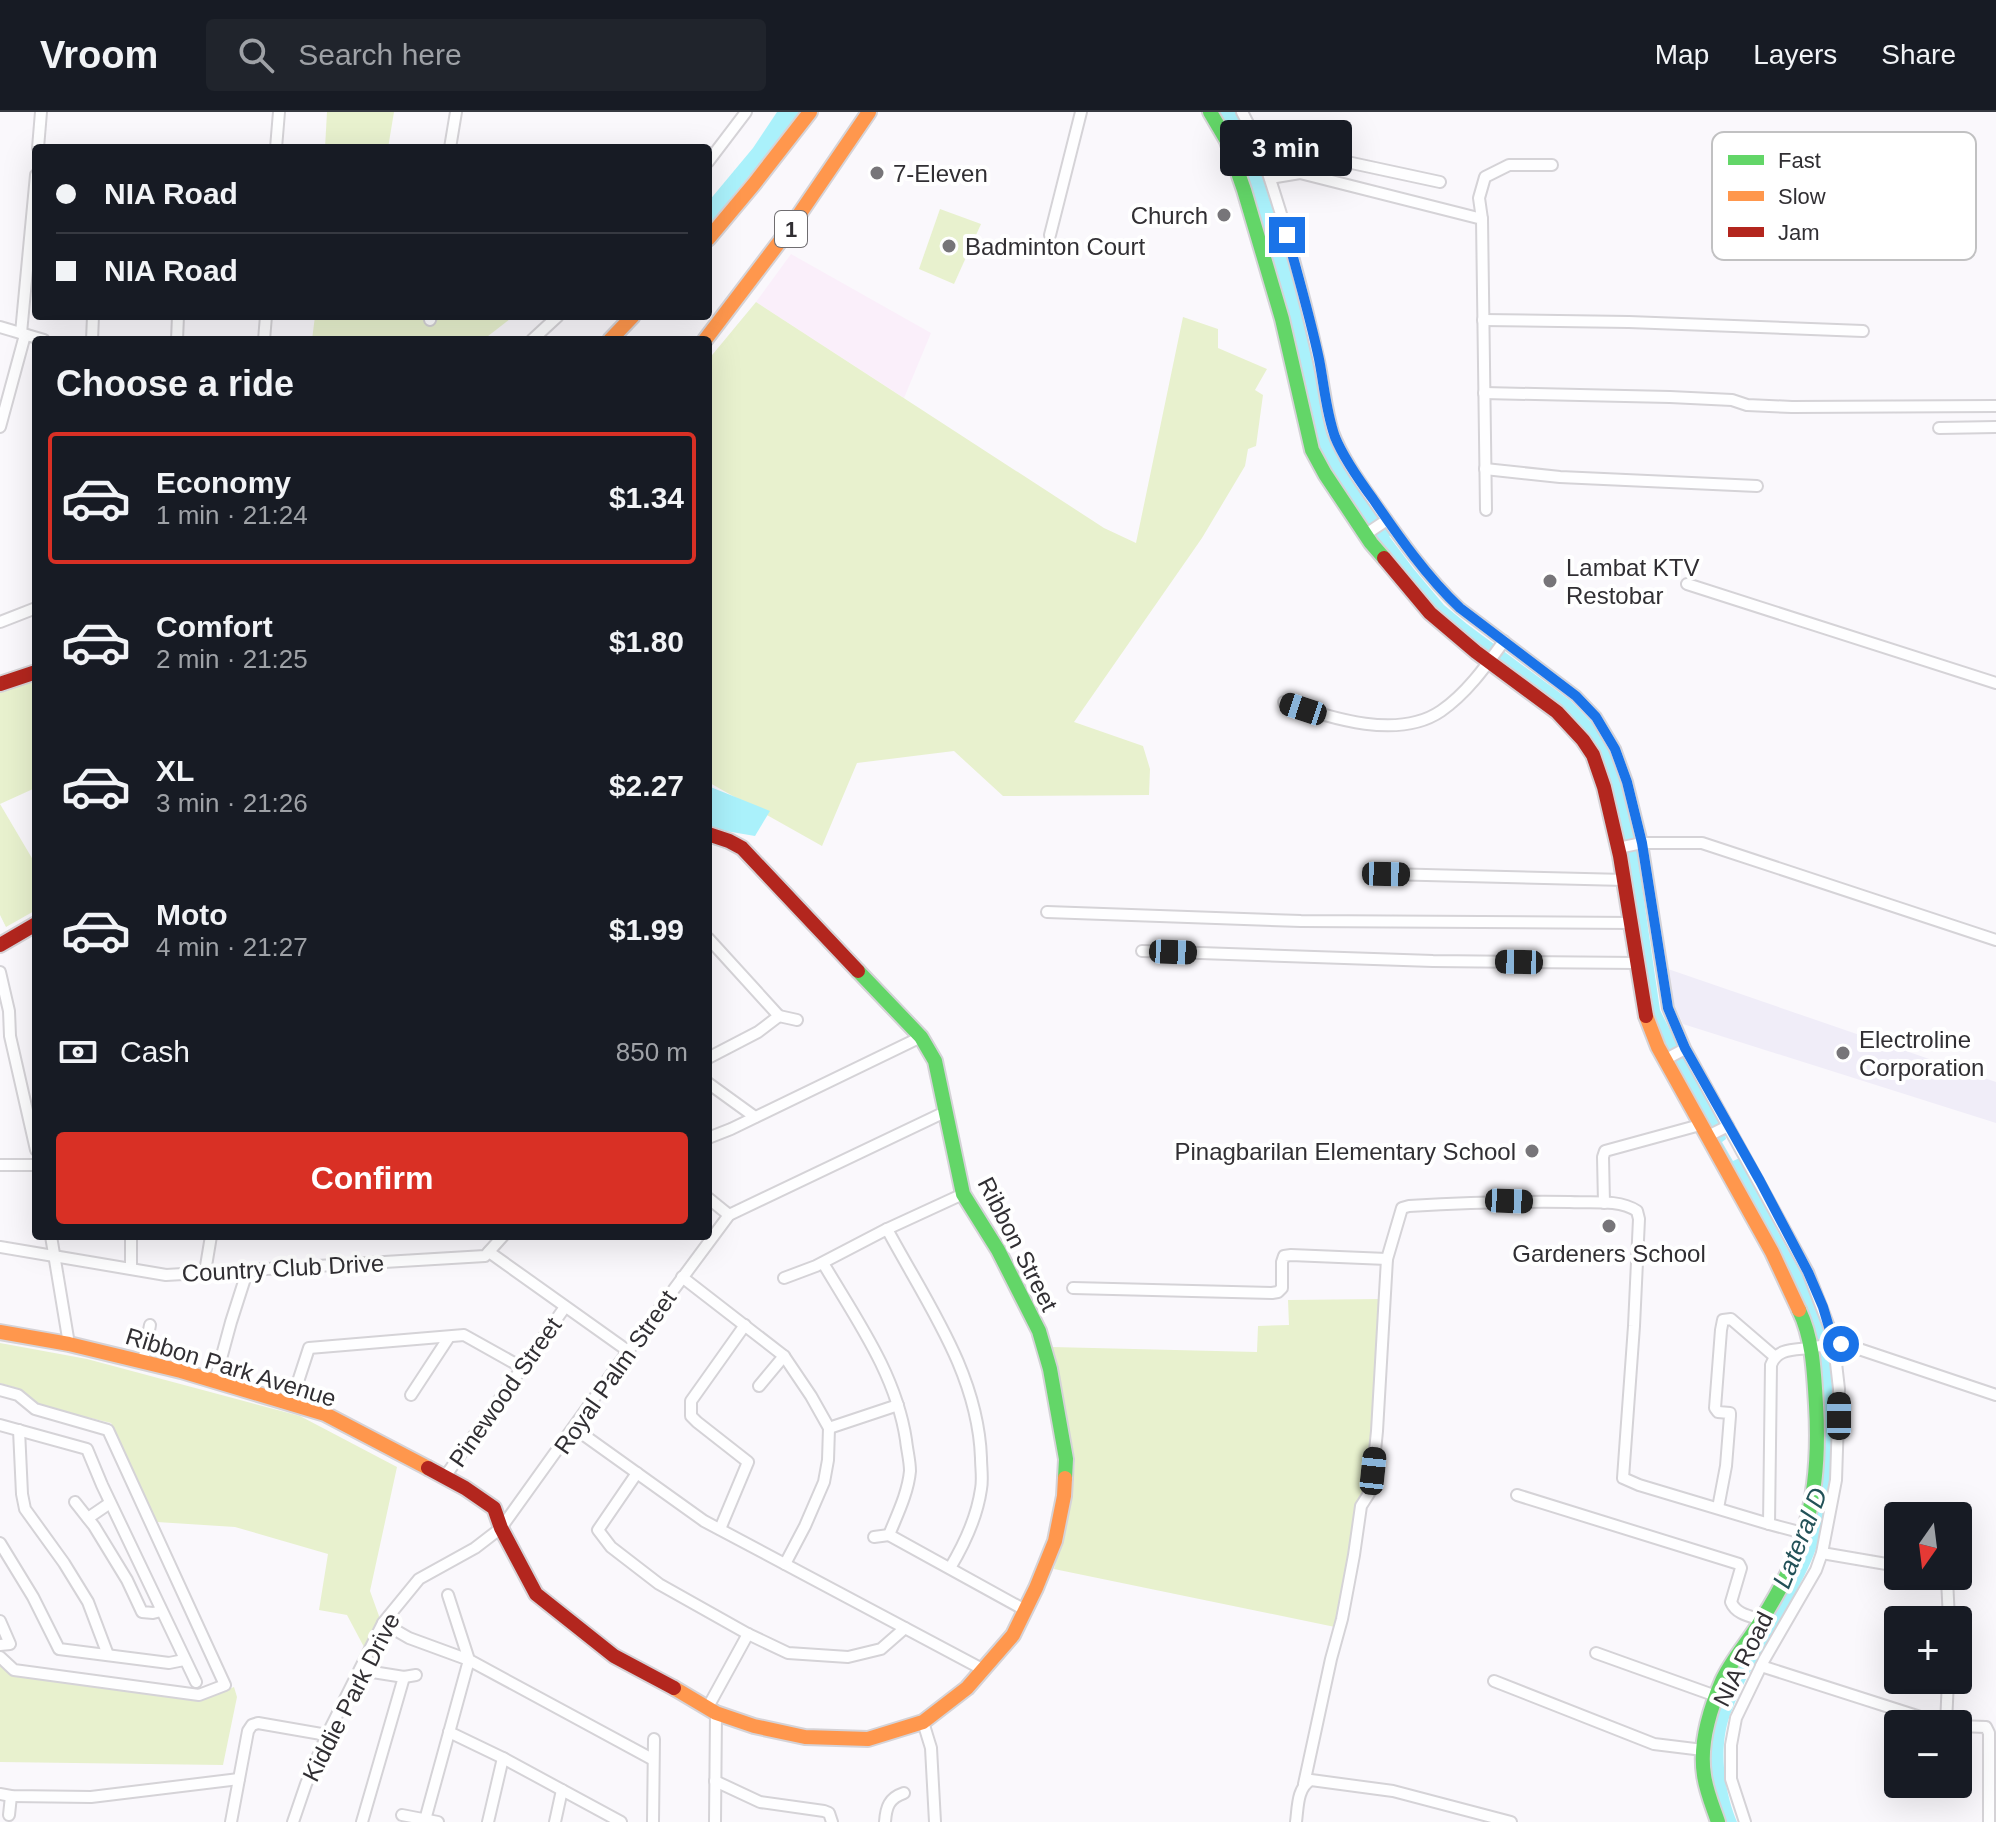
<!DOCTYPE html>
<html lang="en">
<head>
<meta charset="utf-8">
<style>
  body { margin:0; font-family:Helvetica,sans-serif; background:#20242c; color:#f1f3f6; height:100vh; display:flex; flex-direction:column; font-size:30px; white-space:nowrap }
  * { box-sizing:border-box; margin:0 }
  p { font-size:26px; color:#9ea1a6 }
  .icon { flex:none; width:44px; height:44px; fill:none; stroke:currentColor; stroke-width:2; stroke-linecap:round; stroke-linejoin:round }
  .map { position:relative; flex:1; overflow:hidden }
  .panel { position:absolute; left:32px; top:224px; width:680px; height:904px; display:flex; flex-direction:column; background:#171b24; border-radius:8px; box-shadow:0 8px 32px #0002 }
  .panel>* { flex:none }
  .top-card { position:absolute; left:32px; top:32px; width:680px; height:176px; border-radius:8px; box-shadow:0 8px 32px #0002; display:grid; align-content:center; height:176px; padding:0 24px; background:#171b24 }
  .needle { width:52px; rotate:194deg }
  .controls { position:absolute; left:1884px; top:1390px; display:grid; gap:16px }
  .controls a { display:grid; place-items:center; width:88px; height:88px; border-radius:8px; background:#171b24; box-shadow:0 8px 32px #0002; font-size:40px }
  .end { position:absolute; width:36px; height:36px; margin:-18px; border:10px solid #1a73e8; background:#fff; box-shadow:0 0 0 4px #fff }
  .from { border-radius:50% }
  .bubble { position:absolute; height:56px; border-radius:8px; background:#171b24; box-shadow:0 8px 32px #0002; font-size:26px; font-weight:600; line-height:56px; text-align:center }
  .car { position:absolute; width:24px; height:48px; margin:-24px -12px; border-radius:10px; box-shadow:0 0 6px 2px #0007; background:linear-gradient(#222 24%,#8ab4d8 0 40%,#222 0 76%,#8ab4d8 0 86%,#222 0) }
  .top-card b { display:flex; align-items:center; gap:28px; height:76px; font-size:30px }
  .top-card b+b { border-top:2px solid #363941 }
  .top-card i { width:20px; height:20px; background:#f1f3f6 }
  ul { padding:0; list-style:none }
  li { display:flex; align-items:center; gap:24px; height:132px; margin:0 16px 12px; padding:0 8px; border:4px solid transparent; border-radius:8px }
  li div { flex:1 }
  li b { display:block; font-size:30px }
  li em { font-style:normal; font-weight:600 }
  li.selected { border-color:#d93025 }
  li>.icon { width:72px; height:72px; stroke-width:1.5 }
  h2 { padding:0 24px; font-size:36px; line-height:96px }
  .pay { display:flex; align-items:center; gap:20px; height:88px; padding:0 24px; font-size:30px }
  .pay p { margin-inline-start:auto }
  .button { display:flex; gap:16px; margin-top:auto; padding:16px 24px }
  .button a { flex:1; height:92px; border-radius:8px; background:#d93025; color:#fff; font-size:32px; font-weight:600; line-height:92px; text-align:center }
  header { display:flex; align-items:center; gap:48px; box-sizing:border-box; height:112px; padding:0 40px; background:#171b24; border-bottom:2px solid #363941 }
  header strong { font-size:38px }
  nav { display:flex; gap:44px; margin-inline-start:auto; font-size:28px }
  .search { width:560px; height:72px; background:#20242c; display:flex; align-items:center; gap:20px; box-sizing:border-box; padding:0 28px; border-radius:8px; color:#9ea1a6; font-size:30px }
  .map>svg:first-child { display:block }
</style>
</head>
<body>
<header>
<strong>Vroom</strong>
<div class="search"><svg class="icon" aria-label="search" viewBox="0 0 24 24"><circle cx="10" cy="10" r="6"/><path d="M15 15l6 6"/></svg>Search here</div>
<nav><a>Map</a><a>Layers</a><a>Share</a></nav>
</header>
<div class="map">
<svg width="1996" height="1710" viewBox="0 0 1996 1710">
  <rect width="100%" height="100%" fill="#faf8fc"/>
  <polygon fill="#f0edf8" points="1668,857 1996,970 1996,1011 1683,912 1673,890"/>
  <polygon fill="#faeffa" points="791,142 931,221 904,286 756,190"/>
  <g fill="#e8f1ce">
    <polygon points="327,0 394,0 388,36 325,36"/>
    <polygon points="940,97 981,112 954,172 919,157"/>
    <polygon points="756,190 1104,416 1136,431 1183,205 1218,217 1218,236 1267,257 1255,278 1263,283 1256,334 1248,337 1245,354 1202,426 1074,610 1143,634 1150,657 1149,683 1003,684 954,639 857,651 822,734 708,670 708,248"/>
    <polygon points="315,204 514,204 483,228 312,228"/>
    <polygon points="36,566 36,681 33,677 0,692 36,753 36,798 6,815 0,803 0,578"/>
    <polygon points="1382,1187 1368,1378 1348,1453 1335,1515 1054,1457 1072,1386 1075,1347 1052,1235 1257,1240 1258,1214 1289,1213 1288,1188"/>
    <polygon points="0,1231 87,1247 300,1304 397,1355 370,1479 379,1504 379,1514 364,1535 347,1503 319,1498 328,1442 235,1415 157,1410 111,1311 37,1293 17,1276 0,1271"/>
    <polygon points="0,1552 13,1563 169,1582 200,1589 234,1575 237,1585 223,1653 0,1650"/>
  </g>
  <g fill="#aaf1fb">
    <polygon points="777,0 802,0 708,114 708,90 753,36"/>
    <path d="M1216 0H1236L1254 33 1262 55 1303 203 1337 338 1386 420 1413 456 1444 493 1467 512 1571 589 1594 613 1604 630 1620 669 1636 733 1660 898 1689 956 1725 1021 1726 1027 1722 1030 1733 1049 1742 1045C1749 1059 1757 1074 1764 1088 1768 1097 1771 1107 1776 1116 1790 1143 1807 1168 1818 1197 1843 1263 1835 1363 1818 1430 1813 1448 1804 1464 1796 1480 1775 1521 1746 1559 1730 1603 1718 1636 1724 1679 1737 1710H1720L1710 1677V1617L1733 1560 1792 1461 1825 1318 1823 1289 1814 1242 1650 908 1597 641 1431 494 1375 428 1328 359 1317 334Z"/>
    <polygon points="708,674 770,699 755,724 708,716"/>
  </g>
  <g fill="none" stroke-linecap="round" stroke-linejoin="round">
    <g stroke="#aaf1fb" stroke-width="11">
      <polyline points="1365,388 1389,419"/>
      <polyline points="1598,616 1608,638 1612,656"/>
    </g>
    <defs>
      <g id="street">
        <path d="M1242 0C1260 32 1270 67 1281 102 1295 150 1308 199 1319 249 1324 272 1326 297 1333 320 1342 344 1358 367 1373 388 1399 425 1427 465 1460 496L1576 584 1596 605 1615 637 1627 670 1642 731 1668 896 1685 936 1808 1160 1833 1225 1839 1277 1836 1368 1822 1441 1816 1458 1764 1548 1736 1606 1731 1633V1667L1745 1710"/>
        <polyline points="38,36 41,0"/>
        <polyline points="276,36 279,0"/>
        <polyline points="450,36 456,0"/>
        <polyline points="1264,48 1296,39 1440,70"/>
        <polyline points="708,50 746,0"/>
        <polyline points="1270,66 1300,61 1482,107 1486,398"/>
        <polyline points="1482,107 1479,86 1485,65 1509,53 1552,53"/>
        <polyline points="1050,123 1081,0"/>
        <polyline points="430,208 431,204"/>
        <polyline points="1483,208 1629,210 1863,219"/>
        <polyline points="0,215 44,228"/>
        <polyline points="21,221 36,63"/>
        <polyline points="92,228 93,204"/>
        <polyline points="177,228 178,204"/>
        <polyline points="264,228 266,204"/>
        <polyline points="532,228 558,204"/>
        <polyline points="1484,281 1670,285 1732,288 1747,293 1792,295 1996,294"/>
        <polyline points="0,315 25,223"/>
        <polyline points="1939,316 1996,315"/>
        <polyline points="1485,357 1560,365 1757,374"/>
        <polyline points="1369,420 1387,408"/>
        <polyline points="1687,472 1996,571"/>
        <polyline points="0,510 36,496"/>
        <path d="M1284 590C1329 605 1397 629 1441 599 1467 581 1486 554 1504 529"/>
        <polyline points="1623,735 1642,731 1702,731 1996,828"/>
        <polyline points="1386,762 1625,768"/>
        <polyline points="1047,800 1301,809 1632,811"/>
        <polyline points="708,826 779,904 758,920 708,946"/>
        <polyline points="1142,839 1433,849 1637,851"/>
        <polyline points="0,860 9,899 10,924 36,1038"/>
        <polyline points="779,904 797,908"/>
        <polyline points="1668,946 1685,937"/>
        <polyline points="708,971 755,1005"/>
        <polyline points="1712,1022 1728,1014"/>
        <polyline points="708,1026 731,1017 921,925"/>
        <polyline points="0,1053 36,1053"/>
        <polyline points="708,1086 729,1103"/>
        <polyline points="1604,1091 1603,1045 1605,1039 1700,1013"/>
        <path d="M887 1117C926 1190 978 1261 981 1346 981 1356 983 1367 981 1377 977 1405 965 1431 950 1456"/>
        <polyline points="51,1124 69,1232"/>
        <polyline points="0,1135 166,1163 485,1144 503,1124"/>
        <polyline points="489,1140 628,1239"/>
        <path d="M823 1151C856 1207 896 1262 906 1328 907 1338 910 1349 910 1359 908 1381 897 1403 889 1423L1025 1498"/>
        <polyline points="131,1156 131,1124"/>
        <polyline points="205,1160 211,1124"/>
        <polyline points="682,1165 784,1244 811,1284 829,1316 828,1348 824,1370 805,1414 785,1452"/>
        <polyline points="784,1166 816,1154 887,1117 963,1082"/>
        <polyline points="1073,1176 1272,1181 1278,1180 1282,1176 1282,1150 1284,1144 1291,1143 1387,1147"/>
        <polyline points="1814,1235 1834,1232 1844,1232 1996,1283"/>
        <polyline points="143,1250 150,1213"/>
        <polyline points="215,1269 231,1210 248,1157"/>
        <polyline points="759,1274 784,1244"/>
        <polyline points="0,1278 18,1283 35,1297 108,1318 225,1573 199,1583 14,1558 0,1545"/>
        <polyline points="411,1283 449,1225"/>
        <polyline points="291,1291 309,1236 464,1223 523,1256"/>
        <polyline points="0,1313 87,1337 102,1373 196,1570"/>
        <polyline points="574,1316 704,1409 982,1557"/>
        <polyline points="829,1316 898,1293"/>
        <polyline points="19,1318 22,1382 25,1397 64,1451 88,1490 108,1543"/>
        <polyline points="637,1361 598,1418 611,1435 659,1472 748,1522 788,1541 848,1545 881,1537 905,1516"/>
        <polyline points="444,1366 565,1195"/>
        <path d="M1517 1383 1739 1452 1741 1456 1731 1490C1736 1502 1749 1504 1762 1508"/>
        <polyline points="75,1390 94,1414 127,1468 142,1500 153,1501 161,1499"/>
        <polyline points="1718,1396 1726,1354 1730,1304 1730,1301 1718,1300 1715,1296 1721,1218 1723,1208 1731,1207 1774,1244"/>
        <polyline points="88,1406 110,1391"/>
        <polyline points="720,1417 748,1350 697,1310 691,1304 691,1289 745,1213"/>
        <path d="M1803 1421 1769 1412 1771 1253C1777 1236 1794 1238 1810 1236"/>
        <polyline points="874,1425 889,1423"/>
        <polyline points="0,1431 33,1485 59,1537 169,1551 184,1548"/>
        <polyline points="1822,1441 1898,1454"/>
        <polyline points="1944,1464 1947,1467 1949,1508"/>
        <polyline points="448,1483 469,1548 652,1647"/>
        <polyline points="0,1509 10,1532 0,1533"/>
        <polyline points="383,1511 409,1526 469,1548 425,1708"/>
        <polyline points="1596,1541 1716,1584"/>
        <polyline points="1761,1554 1942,1612"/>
        <polyline points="360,1558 404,1565 416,1563"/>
        <polyline points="1494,1569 1654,1632 1703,1638"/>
        <polyline points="708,1595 748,1522"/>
        <polyline points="923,1610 931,1636 935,1710"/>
        <polyline points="1946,1612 1948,1568"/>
        <polyline points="1958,1614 1986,1615 1989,1621 1989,1710"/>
        <polyline points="449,1620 503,1646 621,1710"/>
        <polyline points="715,1669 760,1690 824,1699 829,1701 832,1710"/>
        <path d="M1304 1672 1331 1547 1342 1507 1354 1443 1361 1394 1370 1380 1372 1369 1377 1319 1387 1147 1402 1096 1409 1094C1463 1091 1516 1089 1570 1090 1591 1091 1619 1087 1637 1099L1639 1107 1634 1214 1623 1366 1639 1373 1769 1412"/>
        <polyline points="0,1682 11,1684 91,1685 239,1667"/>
        <polyline points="9,1703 11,1684"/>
        <polyline points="402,1703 438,1710"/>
        <polyline points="231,1710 248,1619 252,1613 258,1611 327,1623"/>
        <polyline points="293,1710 306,1672 327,1623 383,1511 419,1467 475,1436 501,1416 623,1246 729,1103 945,1000"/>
        <polyline points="362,1710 404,1565"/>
        <polyline points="488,1710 503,1646"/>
        <polyline points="555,1710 562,1678"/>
        <polyline points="653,1710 654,1627"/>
        <polyline points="715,1710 716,1601"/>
        <path d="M885 1710C886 1695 889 1686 904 1681"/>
        <path d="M1296 1710C1298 1695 1297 1676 1311 1668L1393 1679 1511 1710"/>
      </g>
      <g id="fast">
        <polyline points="1210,0 1227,29 1244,78 1282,207 1312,338 1325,362 1371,431 1384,446"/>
        <polyline points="858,859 921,925 935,949 963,1082 998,1138 1039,1219 1050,1257 1066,1347 1065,1366"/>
        <path d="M1718 1710C1713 1695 1706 1679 1704 1663 1699 1632 1710 1597 1722 1569 1732 1547 1750 1528 1762 1507 1776 1485 1789 1461 1798 1437 1816 1391 1819 1342 1816 1293 1814 1260 1813 1227 1799 1198"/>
      </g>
      <g id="slow">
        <polyline points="708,127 754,72 810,0"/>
        <polyline points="610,228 633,204"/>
        <polyline points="705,228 790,116 869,0"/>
        <polyline points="1646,904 1658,935 1772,1140 1799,1198"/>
        <polyline points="0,1220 69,1232 181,1259 325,1302 428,1356"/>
        <polyline points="674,1576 716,1601 754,1614 805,1625 868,1627 923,1610 967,1576 1013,1523 1036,1476 1055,1429 1064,1384 1065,1366"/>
      </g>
      <g id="jam">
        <polyline points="1384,446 1430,501 1476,540 1557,600 1583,628 1593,643 1604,675 1620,744 1646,904"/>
        <polyline points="0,572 36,560"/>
        <polyline points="708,722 729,729 742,736 858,859"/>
        <polyline points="0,833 36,812"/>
        <polyline points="428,1356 465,1376 494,1396 501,1416 536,1482 614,1544 674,1576"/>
      </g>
    </defs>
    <use href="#street" stroke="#d5d3d7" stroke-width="14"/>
    <use href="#fast" stroke="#d5d3d7" stroke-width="18"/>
    <use href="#slow" stroke="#d5d3d7" stroke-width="18"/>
    <use href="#jam" stroke="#d5d3d7" stroke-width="18"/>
    <use href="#street" stroke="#fefeff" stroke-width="10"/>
    <use href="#fast" stroke="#63d668" stroke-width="14"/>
    <use href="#slow" stroke="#ff974d" stroke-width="14"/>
    <use href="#jam" stroke="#b3261e" stroke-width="14"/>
  </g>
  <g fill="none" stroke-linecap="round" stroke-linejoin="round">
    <path stroke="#1a73e8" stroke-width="10" d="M1287 123C1298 164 1310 205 1319 247 1324 272 1326 300 1335 325 1344 347 1359 368 1373 387 1399 425 1427 465 1460 496L1576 584 1596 605 1615 637 1627 670 1642 731 1668 896 1685 936 1760 1069 1808 1160 1823 1195 1834 1232H1841"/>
  </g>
  <g fill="#777579" stroke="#fff" stroke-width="3">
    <circle cx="877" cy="61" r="8"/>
    <circle cx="1224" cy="103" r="8"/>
    <circle cx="949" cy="134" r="8"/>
    <circle cx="1550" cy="469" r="8"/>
    <circle cx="1843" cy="941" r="8"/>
    <circle cx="1532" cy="1039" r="8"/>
    <circle cx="1609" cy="1114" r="8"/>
  </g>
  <g text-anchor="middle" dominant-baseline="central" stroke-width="8" stroke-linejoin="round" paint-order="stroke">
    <rect fill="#fff" stroke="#6f6d70" stroke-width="2" x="775" y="99" width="32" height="36" rx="6"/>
    <g font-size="22" font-weight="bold" fill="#312f33">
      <text x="791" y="117">1</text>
    </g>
    <g font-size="24" fill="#312f33" stroke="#fff" text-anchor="start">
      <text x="893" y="61">7-Eleven</text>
      <text x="1208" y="103" text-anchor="end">Church</text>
      <text x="965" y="134">Badminton Court</text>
      <text x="1566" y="455">Lambat KTV<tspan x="1566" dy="28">Restobar</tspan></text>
      <text x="1859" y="927">Electroline<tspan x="1859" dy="28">Corporation</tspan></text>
      <text x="1516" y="1039" text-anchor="end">Pinagbarilan Elementary School</text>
      <text x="1609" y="1141" text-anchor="middle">Gardeners School</text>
    </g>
    <g font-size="24" fill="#312f33" stroke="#fff">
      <text transform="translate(1018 1132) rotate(63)">Ribbon Street</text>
      <text transform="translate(283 1156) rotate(-3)">Country Club Drive</text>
      <text transform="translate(231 1255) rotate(17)">Ribbon Park Avenue</text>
      <text transform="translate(615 1260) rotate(-55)">Royal Palm Street</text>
      <text transform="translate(505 1280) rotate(-55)">Pinewood Street</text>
      <text transform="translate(1743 1547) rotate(-63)">NIA Road</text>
      <text transform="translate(351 1585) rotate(-63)">Kiddie Park Drive</text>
    </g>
    <g font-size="26" font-style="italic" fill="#235258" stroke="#fff">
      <text transform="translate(1800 1426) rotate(-68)">Lateral D</text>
    </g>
  </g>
  <rect x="1712" y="20" width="264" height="128" rx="12" fill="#fff" stroke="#c1c1c2" stroke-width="2"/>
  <rect x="1728" y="43" width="36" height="10" fill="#63d668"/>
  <rect x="1728" y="79" width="36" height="10" fill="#ff974d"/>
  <rect x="1728" y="115" width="36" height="10" fill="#b3261e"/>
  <g font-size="22" fill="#312f33">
    <text x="1778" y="56">Fast</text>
    <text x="1778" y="92">Slow</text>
    <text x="1778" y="128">Jam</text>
  </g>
</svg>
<div class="controls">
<a><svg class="needle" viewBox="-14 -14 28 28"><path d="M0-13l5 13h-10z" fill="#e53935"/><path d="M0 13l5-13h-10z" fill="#9ea1a6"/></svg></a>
<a>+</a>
<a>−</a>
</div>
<i class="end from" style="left:1841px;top:1232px"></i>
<i class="end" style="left:1287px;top:123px"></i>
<div class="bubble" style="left:1220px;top:8px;width:132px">3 min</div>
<i class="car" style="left:1303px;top:597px;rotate:288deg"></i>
<i class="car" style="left:1386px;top:762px;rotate:91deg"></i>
<i class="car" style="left:1173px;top:840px;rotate:92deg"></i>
<i class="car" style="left:1519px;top:850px;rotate:271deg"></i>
<i class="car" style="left:1509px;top:1089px;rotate:92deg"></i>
<i class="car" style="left:1839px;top:1304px;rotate:0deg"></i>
<i class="car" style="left:1373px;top:1359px;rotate:6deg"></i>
<div class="top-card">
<b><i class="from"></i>NIA Road</b>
<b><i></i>NIA Road</b>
</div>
<section class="panel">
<h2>Choose a ride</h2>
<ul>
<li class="selected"><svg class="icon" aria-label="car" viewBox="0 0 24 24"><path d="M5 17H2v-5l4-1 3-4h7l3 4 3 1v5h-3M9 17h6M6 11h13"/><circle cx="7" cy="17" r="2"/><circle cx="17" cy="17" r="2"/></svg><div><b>Economy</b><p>1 min · 21:24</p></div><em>$1.34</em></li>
<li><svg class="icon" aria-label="car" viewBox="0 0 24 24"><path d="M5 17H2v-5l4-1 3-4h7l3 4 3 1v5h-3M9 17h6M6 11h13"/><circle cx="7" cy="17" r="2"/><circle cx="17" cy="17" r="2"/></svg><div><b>Comfort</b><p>2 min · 21:25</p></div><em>$1.80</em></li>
<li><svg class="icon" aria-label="car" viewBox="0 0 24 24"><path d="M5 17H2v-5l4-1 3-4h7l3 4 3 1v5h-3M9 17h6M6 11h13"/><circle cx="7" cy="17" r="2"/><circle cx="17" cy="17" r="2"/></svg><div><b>XL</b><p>3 min · 21:26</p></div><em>$2.27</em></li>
<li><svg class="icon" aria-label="car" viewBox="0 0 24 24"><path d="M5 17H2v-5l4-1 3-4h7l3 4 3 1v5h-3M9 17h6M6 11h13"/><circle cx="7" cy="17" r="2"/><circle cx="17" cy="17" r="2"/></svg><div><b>Moto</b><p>4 min · 21:27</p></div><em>$1.99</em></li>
</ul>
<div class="pay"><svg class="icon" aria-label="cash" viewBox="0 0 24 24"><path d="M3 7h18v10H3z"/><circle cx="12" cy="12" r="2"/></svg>Cash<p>850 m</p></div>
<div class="button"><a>Confirm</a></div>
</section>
</div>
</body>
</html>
